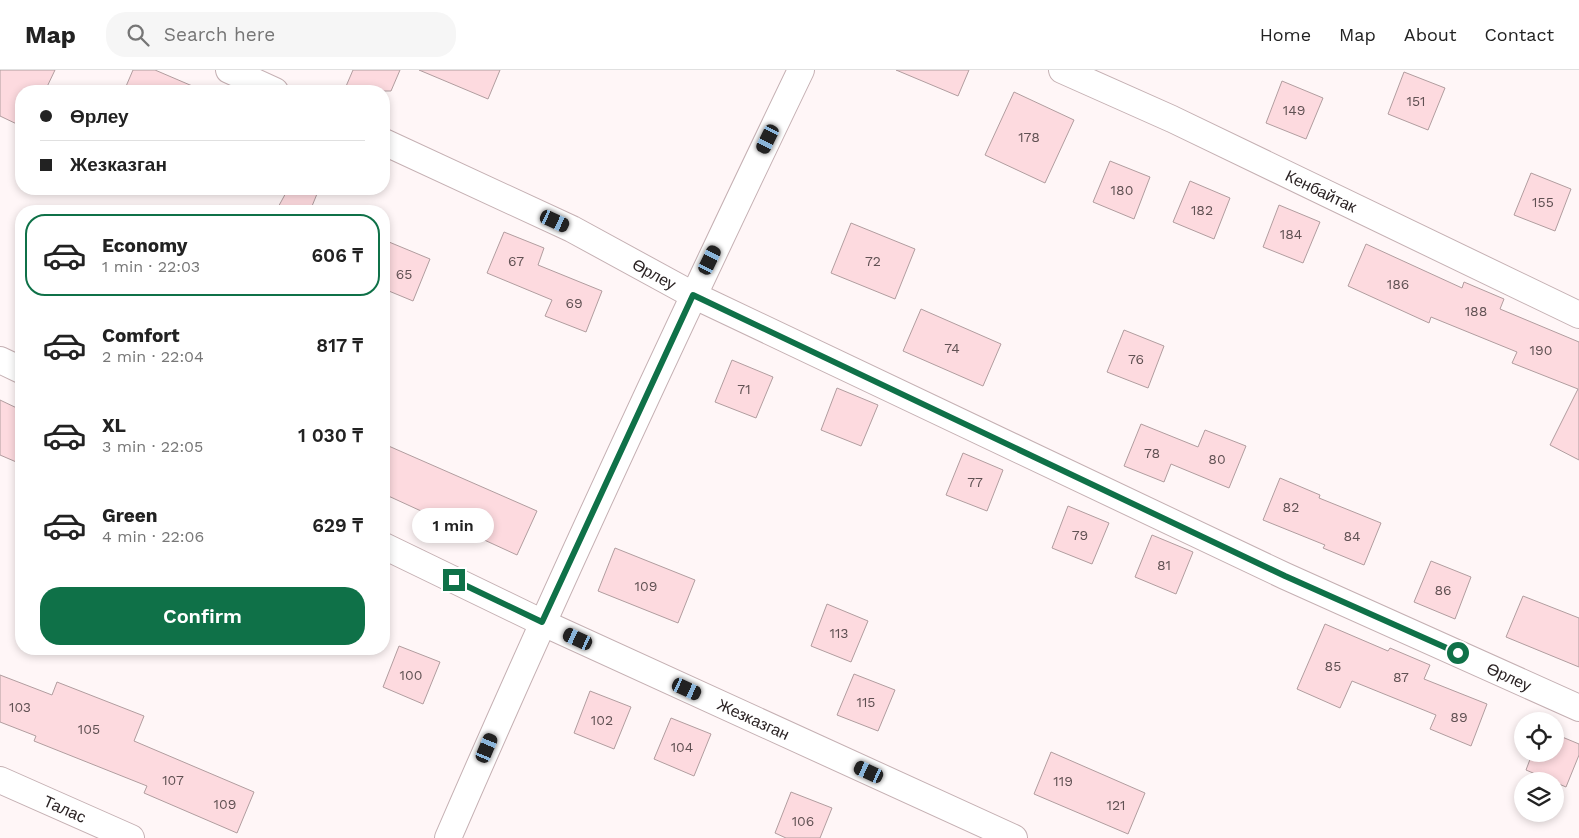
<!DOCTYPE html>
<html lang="en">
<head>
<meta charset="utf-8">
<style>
  body { margin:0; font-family:"Work Sans",sans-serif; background:#f6f6f6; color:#222; height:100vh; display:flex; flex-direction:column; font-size:19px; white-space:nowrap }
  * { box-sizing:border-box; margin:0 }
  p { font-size:16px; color:#767676 }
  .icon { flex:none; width:28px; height:28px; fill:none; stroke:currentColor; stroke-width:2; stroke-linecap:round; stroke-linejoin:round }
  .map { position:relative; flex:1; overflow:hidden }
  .sheet { position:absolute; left:15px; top:135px; width:375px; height:450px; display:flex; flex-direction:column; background:#fff; border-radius:20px; box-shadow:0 2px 8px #0003 }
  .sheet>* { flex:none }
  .guide { position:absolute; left:15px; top:15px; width:375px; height:110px; border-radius:20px; box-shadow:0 2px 8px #0003; display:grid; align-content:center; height:110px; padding:0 25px; background:#fff }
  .controls { position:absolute; left:1514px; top:642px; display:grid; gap:10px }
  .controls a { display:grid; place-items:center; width:50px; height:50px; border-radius:50%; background:#fff; box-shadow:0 2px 8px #0003; font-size:25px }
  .end { position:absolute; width:22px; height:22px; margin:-11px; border:6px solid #0f7148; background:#fff; box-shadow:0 0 0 2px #fff }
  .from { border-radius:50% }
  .bubble { position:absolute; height:35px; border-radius:18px; background:#fff; box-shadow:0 2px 8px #0003; font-size:16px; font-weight:600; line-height:35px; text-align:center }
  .car { position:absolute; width:15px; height:30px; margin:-15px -8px; border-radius:6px; box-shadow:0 0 4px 1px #0007; background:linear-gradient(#222 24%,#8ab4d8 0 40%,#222 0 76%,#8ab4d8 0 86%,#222 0) }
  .guide b { display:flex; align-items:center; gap:18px; height:48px; font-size:19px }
  .guide b+b { border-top:1px solid #e0e0e0 }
  .guide i { width:12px; height:12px; background:#222 }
  ul { padding:9px 0 0; list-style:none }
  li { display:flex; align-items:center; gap:15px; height:82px; margin:0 10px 8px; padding:0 15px; border:2px solid transparent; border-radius:20px }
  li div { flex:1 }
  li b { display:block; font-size:19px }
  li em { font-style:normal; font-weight:600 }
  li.current { border-color:#0f7148 }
  li>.icon { width:45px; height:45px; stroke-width:1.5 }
  .button { display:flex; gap:10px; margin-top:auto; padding:10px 25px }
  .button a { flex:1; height:58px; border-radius:20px; background:#0f7148; color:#fff; font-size:20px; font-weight:600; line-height:58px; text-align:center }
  header { display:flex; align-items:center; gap:30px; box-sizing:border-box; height:70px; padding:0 25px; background:#fff; border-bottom:1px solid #e0e0e0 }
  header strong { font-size:24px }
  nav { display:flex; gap:28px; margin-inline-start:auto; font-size:18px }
  .search { width:350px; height:45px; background:#f6f6f6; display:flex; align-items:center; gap:12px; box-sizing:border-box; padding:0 18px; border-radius:20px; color:#767676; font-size:19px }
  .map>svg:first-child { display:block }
</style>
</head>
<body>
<header>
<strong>Map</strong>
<div class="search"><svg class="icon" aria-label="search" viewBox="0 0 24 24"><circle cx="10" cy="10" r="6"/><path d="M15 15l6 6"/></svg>Search here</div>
<nav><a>Home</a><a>Map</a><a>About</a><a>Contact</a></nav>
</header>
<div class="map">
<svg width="1579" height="768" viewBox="0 0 1579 768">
  <rect width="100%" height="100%" fill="#fff6f7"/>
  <g fill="#fddadf" stroke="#b19d9f">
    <polygon points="0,0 55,0 45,21 21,21 21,56 0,46"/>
    <polygon points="133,0 155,0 204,21 124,21"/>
    <polygon points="353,0 400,0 391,21 344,21"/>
    <polygon points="419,0 500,0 488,29"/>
    <polygon points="896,0 969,0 958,26"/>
    <polygon points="1404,2 1445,18 1428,60 1388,44"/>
    <polygon points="1282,11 1323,28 1306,69 1266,53"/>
    <polygon points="1014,22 1074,50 1045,113 985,85"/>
    <polygon points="1110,91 1150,107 1134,149 1093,132"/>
    <polygon points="1531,103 1571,119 1555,161 1514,145"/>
    <polygon points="1190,111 1230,128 1214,169 1173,152"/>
    <polygon points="288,119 319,119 310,141 276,141"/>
    <polygon points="1279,135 1320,152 1303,193 1263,177"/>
    <polygon points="851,153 915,179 895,229 831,203"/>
    <polygon points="504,162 544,178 538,195 602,221 586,262 545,246 552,230 487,203"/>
    <polygon points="389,172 430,189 413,231 384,219 384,186"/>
    <polygon points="1366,174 1462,218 1464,212 1504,229 1500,239 1579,272 1579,390 1550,375 1578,319 1512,293 1517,282 1431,247 1429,253 1348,216"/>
    <polygon points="921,239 1001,274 983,316 903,281"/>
    <polygon points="1124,260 1164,276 1148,318 1107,302"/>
    <polygon points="732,290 773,307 756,348 715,332"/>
    <polygon points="837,318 878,335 861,376 821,360"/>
    <polygon points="0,330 21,340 21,394 0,385"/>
    <polygon points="1141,354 1198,377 1205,360 1246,376 1229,418 1171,394 1164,412 1124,396"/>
    <polygon points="384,374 537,441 517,485 384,424"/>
    <polygon points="963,383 1003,400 987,441 946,425"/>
    <polygon points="1280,408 1320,425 1319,428 1381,453 1364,495 1323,478 1325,475 1263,450"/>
    <polygon points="1068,436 1109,453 1092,494 1052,478"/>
    <polygon points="1152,465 1193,482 1176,524 1135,507"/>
    <polygon points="615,478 695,510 678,553 598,521"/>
    <polygon points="1431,491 1471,507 1455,549 1414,532"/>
    <polygon points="1523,526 1579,548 1579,597 1506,567"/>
    <polygon points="827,534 868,551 851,592 811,576"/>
    <polygon points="1325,554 1388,581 1390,578 1430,595 1424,609 1487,634 1471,676 1430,659 1436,645 1352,611 1340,638 1297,619"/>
    <polygon points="399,576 440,592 423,634 383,617"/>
    <polygon points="854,604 895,620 878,661 837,645"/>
    <polygon points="0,605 52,625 57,612 144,646 134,671 254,722 237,763 144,723 147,716 34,671 36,666 0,652"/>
    <polygon points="590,621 631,637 614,679 574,663"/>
    <polygon points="671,648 711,664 694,706 654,689"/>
    <polygon points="1555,664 1579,674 1579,685 1566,717 1526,700 1532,684 1555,684"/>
    <polygon points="1051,682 1145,723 1128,764 1034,724"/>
    <polygon points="791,722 832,738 820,768 786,768 775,763"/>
  </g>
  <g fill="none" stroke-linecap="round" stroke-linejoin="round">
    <defs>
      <g id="street">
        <polyline points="229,0 275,21"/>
        <path id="s1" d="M1062 0 1172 49 1579 245"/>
        <path id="s2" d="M384 72 572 159 693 225 1285 506 1579 638"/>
        <polyline points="0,290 21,300"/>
        <path id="s3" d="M384 476 541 552 1014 768"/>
        <path id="s4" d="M0 710 131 768"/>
        <path d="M448 768C560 509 679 254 801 0"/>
      </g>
    </defs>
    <use href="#street" stroke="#c5b0b3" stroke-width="28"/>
    <use href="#street" stroke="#fff" stroke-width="26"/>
  </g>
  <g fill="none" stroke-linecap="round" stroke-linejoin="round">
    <polyline stroke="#0f7148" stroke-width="6" points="454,510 542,552 693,225 1285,506 1458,583"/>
  </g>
  <g text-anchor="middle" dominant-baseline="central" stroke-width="4.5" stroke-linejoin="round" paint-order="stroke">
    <g font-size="14" fill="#605153">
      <text x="1416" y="31">151</text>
      <text x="1294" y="40">149</text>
      <text x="1029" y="67">178</text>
      <text x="1122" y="120">180</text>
      <text x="1543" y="132">155</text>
      <text x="1202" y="140">182</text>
      <text x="1291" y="164">184</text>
      <text x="516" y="191">67</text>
      <text x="873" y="191">72</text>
      <text x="404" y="204">65</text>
      <text x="1398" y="214">186</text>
      <text x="574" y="233">69</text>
      <text x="1476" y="241">188</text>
      <text x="952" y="278">74</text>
      <text x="1541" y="280">190</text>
      <text x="1136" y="289">76</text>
      <text x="744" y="319">71</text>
      <text x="1152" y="383">78</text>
      <text x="1217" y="389">80</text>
      <text x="975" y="412">77</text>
      <text x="1291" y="437">82</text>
      <text x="1080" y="465">79</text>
      <text x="1352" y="466">84</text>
      <text x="1164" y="495">81</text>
      <text x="646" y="516">109</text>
      <text x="1443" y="520">86</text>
      <text x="839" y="563">113</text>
      <text x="1333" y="596">85</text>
      <text x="411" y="605">100</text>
      <text x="1401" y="607">87</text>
      <text x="866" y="632">115</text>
      <text x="20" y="637">103</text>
      <text x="1459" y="647">89</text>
      <text x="602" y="650">102</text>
      <text x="89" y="659">105</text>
      <text x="682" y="677">104</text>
      <text x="173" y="710">107</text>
      <text x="1063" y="711">119</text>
      <text x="225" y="734">109</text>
      <text x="1116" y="735">121</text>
      <text x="803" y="751">106</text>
    </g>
    <g font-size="16" fill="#2b2324" stroke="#fff6f7">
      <text stroke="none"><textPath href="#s1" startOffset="286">Кенбайтак</textPath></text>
      <text stroke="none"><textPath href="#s2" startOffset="301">Өрлеу</textPath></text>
      <text stroke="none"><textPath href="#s2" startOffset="1246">Өрлеу</textPath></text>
      <text stroke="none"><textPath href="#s3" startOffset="408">Жезказган</textPath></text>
      <text stroke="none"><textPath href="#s4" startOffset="71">Талас</textPath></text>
    </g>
  </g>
</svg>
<div class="controls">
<a><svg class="icon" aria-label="locate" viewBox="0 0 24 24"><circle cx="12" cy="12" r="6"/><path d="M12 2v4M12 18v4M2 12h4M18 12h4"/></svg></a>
<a><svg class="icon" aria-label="layers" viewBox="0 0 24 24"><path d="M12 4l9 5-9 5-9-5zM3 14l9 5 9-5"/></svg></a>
</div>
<i class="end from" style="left:1458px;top:583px"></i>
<i class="end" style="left:454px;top:510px"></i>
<div class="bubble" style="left:412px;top:438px;width:82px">1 min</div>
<i class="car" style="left:768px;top:69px;rotate:206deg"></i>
<i class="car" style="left:555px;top:151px;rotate:115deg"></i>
<i class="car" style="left:710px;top:190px;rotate:26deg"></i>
<i class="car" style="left:578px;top:569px;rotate:295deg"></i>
<i class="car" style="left:687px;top:619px;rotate:115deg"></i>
<i class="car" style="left:487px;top:678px;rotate:23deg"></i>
<i class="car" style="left:869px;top:702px;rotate:295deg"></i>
<div class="guide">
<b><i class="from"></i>Өрлеу</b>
<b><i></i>Жезказган</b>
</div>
<section class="sheet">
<ul>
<li class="current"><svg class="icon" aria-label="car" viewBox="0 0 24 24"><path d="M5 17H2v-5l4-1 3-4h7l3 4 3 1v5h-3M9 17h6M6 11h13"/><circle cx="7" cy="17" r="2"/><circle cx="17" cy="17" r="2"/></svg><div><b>Economy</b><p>1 min · 22:03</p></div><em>606 ₸</em></li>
<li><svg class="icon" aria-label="car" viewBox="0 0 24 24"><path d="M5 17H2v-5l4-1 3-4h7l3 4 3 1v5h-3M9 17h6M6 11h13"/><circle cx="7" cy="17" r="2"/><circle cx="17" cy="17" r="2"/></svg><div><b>Comfort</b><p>2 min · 22:04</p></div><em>817 ₸</em></li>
<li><svg class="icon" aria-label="car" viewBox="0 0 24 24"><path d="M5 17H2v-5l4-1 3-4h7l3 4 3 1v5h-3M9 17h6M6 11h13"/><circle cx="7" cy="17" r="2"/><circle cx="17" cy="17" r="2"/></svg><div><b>XL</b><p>3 min · 22:05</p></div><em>1 030 ₸</em></li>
<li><svg class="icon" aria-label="car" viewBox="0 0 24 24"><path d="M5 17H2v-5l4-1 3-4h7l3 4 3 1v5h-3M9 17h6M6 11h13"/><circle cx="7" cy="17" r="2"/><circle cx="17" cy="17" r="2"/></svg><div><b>Green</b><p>4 min · 22:06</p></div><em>629 ₸</em></li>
</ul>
<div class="button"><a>Confirm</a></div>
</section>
</div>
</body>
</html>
